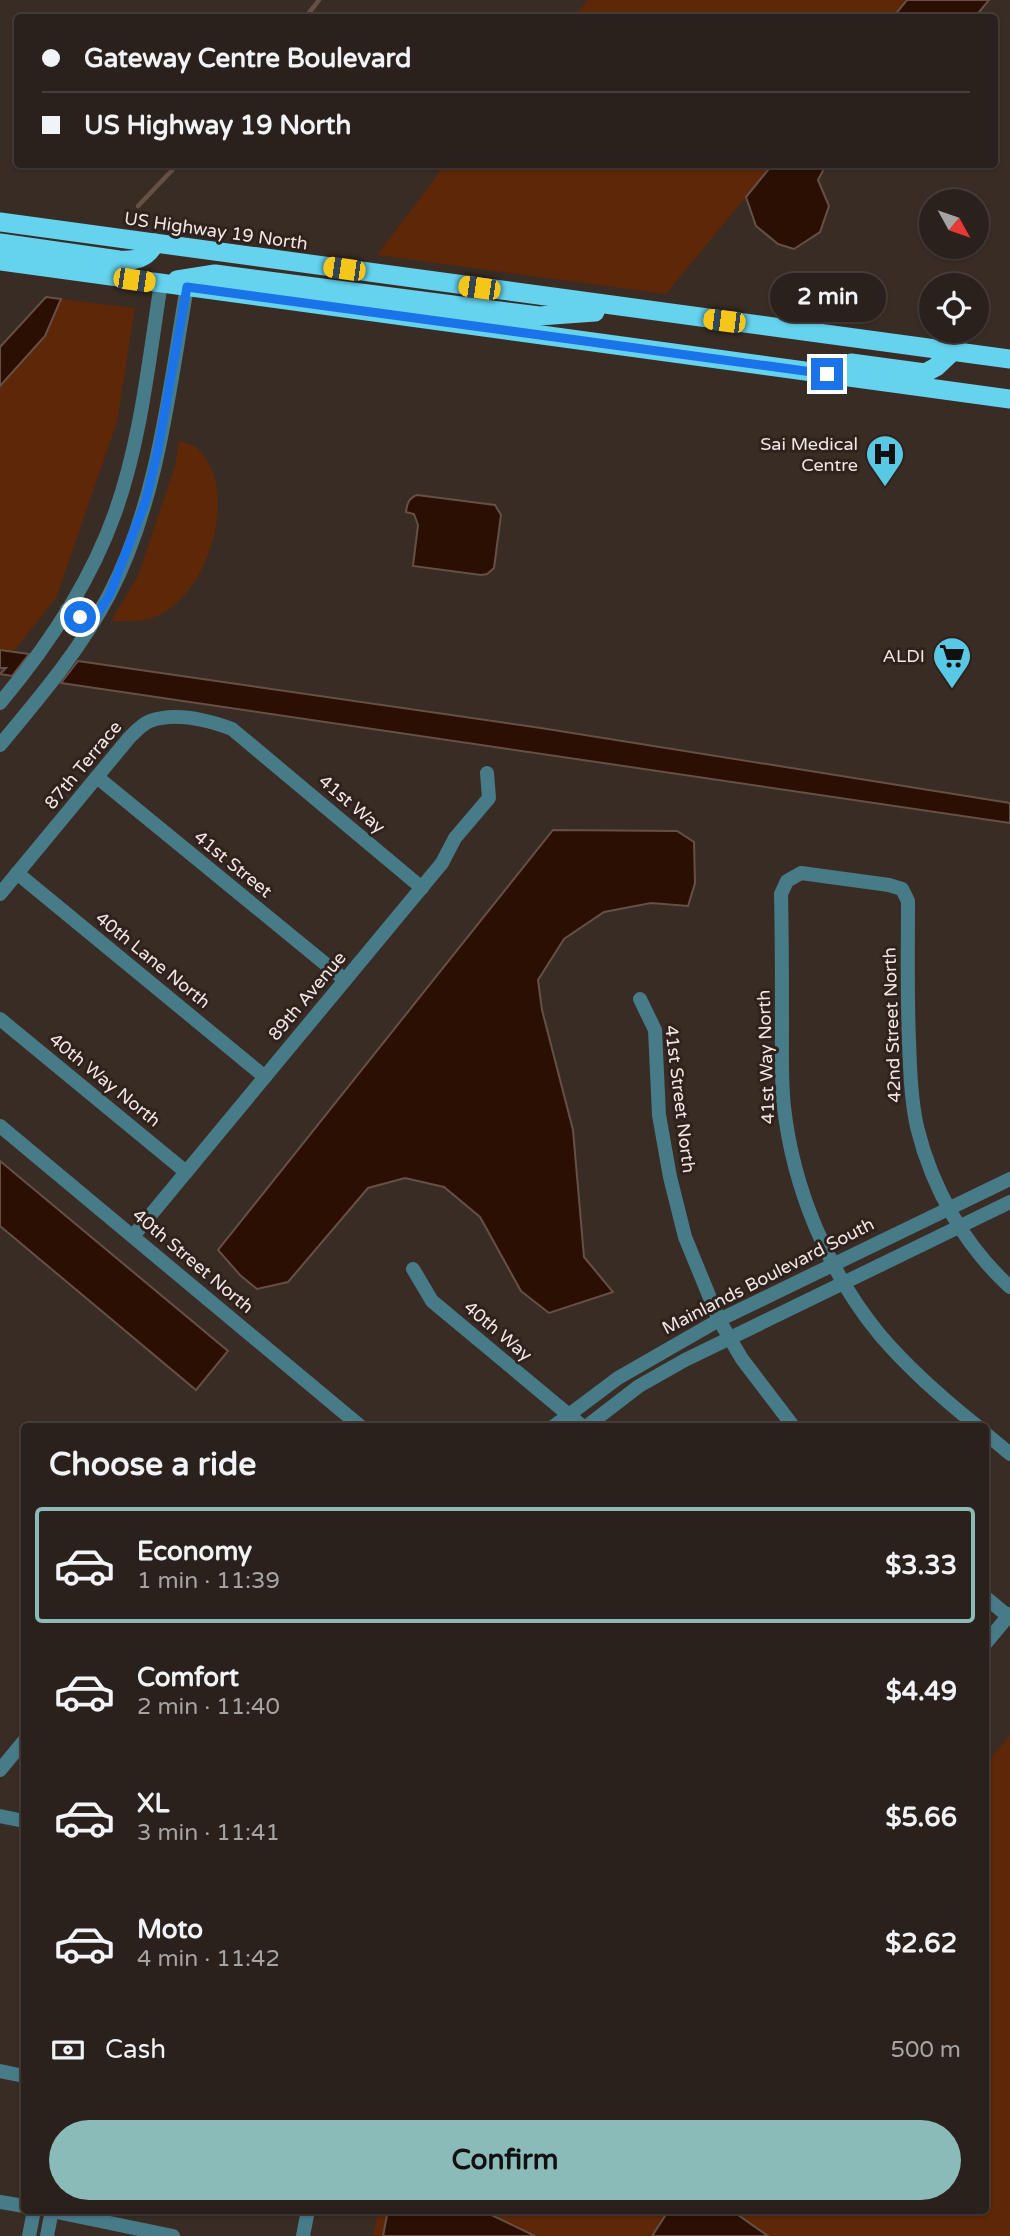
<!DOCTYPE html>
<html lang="en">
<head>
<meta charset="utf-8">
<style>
  body { margin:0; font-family:"Varela Round",sans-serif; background:#372e29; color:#f1f3f6; height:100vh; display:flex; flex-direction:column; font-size:26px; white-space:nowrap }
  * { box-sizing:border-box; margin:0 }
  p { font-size:23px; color:#a6a3a3 }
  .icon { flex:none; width:38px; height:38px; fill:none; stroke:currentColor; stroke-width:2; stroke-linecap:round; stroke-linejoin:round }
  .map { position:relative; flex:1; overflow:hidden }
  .details { position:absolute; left:21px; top:1423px; width:968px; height:791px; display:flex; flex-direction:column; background:#2b211c; border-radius:7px; box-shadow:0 2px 5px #0004,0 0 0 2px #473e3b }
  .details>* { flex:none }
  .hud { position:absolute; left:14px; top:14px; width:984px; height:154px; border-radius:7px; box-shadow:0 2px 5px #0004,0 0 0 2px #473e3b; display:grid; align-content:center; height:154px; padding:0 28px; background:#2b211c }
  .needle { width:46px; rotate:130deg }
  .tools { position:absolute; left:919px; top:189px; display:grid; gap:14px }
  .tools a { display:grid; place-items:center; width:70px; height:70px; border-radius:50%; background:#2b211c; box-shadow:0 2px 5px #0004,0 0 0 2px #473e3b; font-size:35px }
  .end { position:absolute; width:32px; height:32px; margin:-16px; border:9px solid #1a73e8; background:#fff; box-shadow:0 0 0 4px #fff }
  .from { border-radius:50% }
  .bubble { position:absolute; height:49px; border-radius:24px; background:#2b211c; box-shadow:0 2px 5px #0004,0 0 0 2px #473e3b; font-size:23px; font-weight:700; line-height:49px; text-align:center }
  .car { position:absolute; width:21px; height:42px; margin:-21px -10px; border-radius:9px; box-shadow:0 0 5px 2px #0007; background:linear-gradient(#f5c518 24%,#345 0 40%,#f5c518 0 76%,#345 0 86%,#f5c518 0) }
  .hud b { display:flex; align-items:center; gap:24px; height:66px; font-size:26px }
  .hud b+b { border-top:2px solid #473e3b }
  .hud i { width:18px; height:18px; background:#f1f3f6 }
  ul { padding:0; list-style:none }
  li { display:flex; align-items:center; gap:21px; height:116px; margin:0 14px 10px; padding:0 14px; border:4px solid transparent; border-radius:7px }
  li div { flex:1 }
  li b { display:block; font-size:26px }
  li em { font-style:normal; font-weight:700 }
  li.selected { border-color:#8bbbb9 }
  li>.icon { width:63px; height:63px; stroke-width:1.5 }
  h2 { padding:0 28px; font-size:32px; line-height:84px }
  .pay { display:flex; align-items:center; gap:18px; height:77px; padding:0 28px; font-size:26px }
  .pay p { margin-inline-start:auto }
  .primary-button { display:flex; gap:14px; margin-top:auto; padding:14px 28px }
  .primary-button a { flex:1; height:80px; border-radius:42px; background:#8bbbb9; color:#111; font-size:28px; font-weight:700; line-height:80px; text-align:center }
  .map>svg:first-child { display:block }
</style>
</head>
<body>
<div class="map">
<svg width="1010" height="2236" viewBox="0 0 1010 2236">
  <rect width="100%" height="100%" fill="#392c25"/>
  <g fill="#5d2708">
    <polygon points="588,0 907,0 893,17 574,17"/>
    <polygon points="446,164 772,164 772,165 666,294 377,255"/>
    <polygon points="61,299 135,308 117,422 56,598 13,652 0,650 0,386 45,336"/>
    <path d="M179 441C185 443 195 445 199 450 242 493 206 604 149 619 137 622 122 621 111 621L138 576 175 466Z"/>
    <polygon points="1010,1735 1010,2236 373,2236 379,2210 985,2210 985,1765"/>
  </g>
  <g fill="#2b0f03" stroke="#665046" stroke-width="2">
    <polygon points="907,0 989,0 975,17 893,17"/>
    <polygon points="772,165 826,165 818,180 829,206 820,232 794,249 778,244 756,226 746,197"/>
    <polygon points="46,297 61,299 45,336 0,386 0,347"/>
    <path d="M417 495 495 505 501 515 494 568 487 574 481 575 413 566 418 525 414 514 406 512C407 503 409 498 417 495Z"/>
    <polygon points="0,650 29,654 12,676 0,674 6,668 0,668"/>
    <polygon points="78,661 541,728 1010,803 1010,823 61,683"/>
    <polygon points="553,830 677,831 694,842 695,883 688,906 651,903 604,912 564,939 538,980 542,1010 573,1130 584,1257 613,1292 549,1313 521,1291 480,1217 444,1187 405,1178 368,1188 288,1282 257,1289 240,1275 218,1250"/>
    <polygon points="0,1161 228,1351 196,1390 0,1226"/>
    <polygon points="388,2210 481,2210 535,2236 383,2236"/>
    <polygon points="669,2210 731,2210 768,2236 652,2236"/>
  </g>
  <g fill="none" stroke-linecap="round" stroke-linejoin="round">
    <g stroke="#665046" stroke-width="4.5">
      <polyline points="305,18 319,0"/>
      <polyline points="138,206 178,164"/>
    </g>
    <g stroke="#487b88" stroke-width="14">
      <polyline points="97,777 345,980"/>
      <polyline points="17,873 265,1077"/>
      <path d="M0 894 129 738C135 732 142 724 150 721 175 712 208 720 232 729L422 888"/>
      <polyline points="640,999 655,1030 659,1115 670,1177 685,1237 719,1320 742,1359 793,1426"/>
      <polyline points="0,1019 186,1172"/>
      <polyline points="134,1235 442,863 455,838 489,798 487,773"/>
      <polyline points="413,1269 432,1301 582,1426"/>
      <path d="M977 1426C942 1398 909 1369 880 1335 828 1272 793 1188 784 1107 781 1081 782 1053 782 1027 782 983 782 938 781 894L787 881 801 873 889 885 902 889 908 901C908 948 907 994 909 1041 910 1070 911 1099 917 1127 932 1188 964 1245 1010 1287"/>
      <polyline points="985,1433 1010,1454"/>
      <polyline points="985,1597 1008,1616"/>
      <polyline points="985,1644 1010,1614"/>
      <polyline points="0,1770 24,1741"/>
      <polyline points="0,1816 24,1821"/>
      <polyline points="0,2071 24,2076"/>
      <polyline points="0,2202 24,2206"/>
      <polyline points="47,2210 173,2236"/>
      <polyline points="303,2236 308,2210"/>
    </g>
    <g stroke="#487b88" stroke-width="14">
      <polyline points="67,610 92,623"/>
      <path d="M0 703C48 646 90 583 115 513 141 440 149 359 161 283"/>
      <path d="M0 745C40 697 80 650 109 595 158 501 169 390 187 287"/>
      <polyline points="0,1126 360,1426"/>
      <polyline points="554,1426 618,1378 719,1320 1010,1179"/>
      <polyline points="587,1426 639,1386 685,1360 1010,1202"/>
      <polyline points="29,2236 34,2210"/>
      <polyline points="47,2236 52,2210"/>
    </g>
    <g stroke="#65d3ee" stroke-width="19">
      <polyline points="0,222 1010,359"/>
      <path d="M0 243 119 260C135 261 147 259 155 243"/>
      <polyline points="0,261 1010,399"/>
      <polyline points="177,280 215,274 539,316 595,312"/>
      <polyline points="851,363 925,373 936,367 953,351"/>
    </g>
  </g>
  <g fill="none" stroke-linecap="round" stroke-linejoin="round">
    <polyline stroke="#1a73e8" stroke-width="9" points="80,617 92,623 110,594 146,500 158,449 187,287 827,374"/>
  </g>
  <defs>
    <symbol id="hospital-pin" viewBox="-11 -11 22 30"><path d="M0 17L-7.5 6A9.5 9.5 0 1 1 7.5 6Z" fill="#58c8e4" stroke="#2f221c"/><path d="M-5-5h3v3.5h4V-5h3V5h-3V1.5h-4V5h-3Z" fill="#111"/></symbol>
    <symbol id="supermarket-pin" viewBox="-11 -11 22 30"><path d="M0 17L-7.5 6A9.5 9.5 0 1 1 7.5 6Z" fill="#58c8e4" stroke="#2f221c"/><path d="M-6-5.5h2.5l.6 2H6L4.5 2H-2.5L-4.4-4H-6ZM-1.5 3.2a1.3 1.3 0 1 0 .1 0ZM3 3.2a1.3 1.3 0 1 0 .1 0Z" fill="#111"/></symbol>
  </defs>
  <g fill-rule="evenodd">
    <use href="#hospital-pin" x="863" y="432" width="44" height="60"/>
    <use href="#supermarket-pin" x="930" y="634" width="44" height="60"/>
  </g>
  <g text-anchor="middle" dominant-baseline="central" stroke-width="6" stroke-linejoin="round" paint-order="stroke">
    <g font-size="18" fill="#f0e7e3" stroke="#2f221c">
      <text transform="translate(216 231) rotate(8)">US Highway 19 North</text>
      <text transform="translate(83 765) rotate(-50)">87th Terrace</text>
      <text transform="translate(352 804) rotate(40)">41st Way</text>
      <text transform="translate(233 864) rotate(39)">41st Street</text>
      <text transform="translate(153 960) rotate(39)">40th Lane North</text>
      <text transform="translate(307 996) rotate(-50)">89th Avenue</text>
      <text transform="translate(892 1025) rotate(-92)">42nd Street North</text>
      <text transform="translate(766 1057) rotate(-92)">41st Way North</text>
      <text transform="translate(105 1080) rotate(39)">40th Way North</text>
      <text transform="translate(680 1099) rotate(83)">41st Street North</text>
      <text transform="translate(193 1261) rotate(40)">40th Street North</text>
      <text transform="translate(768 1276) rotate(-27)">Mainlands Boulevard South</text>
      <text transform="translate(498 1331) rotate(40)">40th Way</text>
    </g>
    <g font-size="18" fill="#f0e7e3" stroke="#2f221c" text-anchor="end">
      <text x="858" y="444">Sai Medical<tspan x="858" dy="21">Centre</tspan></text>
      <text x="925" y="656">ALDI</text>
    </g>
  </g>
</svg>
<div class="tools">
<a><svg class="needle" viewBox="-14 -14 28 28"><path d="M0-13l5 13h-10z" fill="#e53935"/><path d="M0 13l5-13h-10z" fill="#a6a3a3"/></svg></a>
<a><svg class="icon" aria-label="locate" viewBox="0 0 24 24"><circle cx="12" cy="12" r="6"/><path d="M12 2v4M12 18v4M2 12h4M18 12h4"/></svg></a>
</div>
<i class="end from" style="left:80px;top:617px"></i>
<i class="end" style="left:827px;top:374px"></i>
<div class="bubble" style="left:770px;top:273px;width:116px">2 min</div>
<i class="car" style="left:344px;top:269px;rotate:278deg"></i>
<i class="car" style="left:134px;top:280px;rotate:98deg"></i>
<i class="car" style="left:479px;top:288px;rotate:278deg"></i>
<i class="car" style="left:724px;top:321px;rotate:277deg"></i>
<div class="hud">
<b><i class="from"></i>Gateway Centre Boulevard</b>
<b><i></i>US Highway 19 North</b>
</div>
<section class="details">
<h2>Choose a ride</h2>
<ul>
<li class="selected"><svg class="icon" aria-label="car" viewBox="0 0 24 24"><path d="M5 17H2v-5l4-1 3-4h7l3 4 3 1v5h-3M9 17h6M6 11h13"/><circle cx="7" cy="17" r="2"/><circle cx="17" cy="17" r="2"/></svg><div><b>Economy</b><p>1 min · 11:39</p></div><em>$3.33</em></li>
<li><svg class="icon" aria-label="car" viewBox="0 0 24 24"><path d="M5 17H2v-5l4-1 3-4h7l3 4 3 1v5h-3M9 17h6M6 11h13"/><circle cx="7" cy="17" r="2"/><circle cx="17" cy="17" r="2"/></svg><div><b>Comfort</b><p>2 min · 11:40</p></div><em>$4.49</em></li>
<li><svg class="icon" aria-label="car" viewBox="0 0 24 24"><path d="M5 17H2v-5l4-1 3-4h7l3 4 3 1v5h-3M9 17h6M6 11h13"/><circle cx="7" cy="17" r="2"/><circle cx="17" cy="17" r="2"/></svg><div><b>XL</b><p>3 min · 11:41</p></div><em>$5.66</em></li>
<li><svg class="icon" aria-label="car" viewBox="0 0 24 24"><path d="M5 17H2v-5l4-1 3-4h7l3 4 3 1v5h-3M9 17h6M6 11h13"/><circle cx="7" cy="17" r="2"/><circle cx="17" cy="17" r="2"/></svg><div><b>Moto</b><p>4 min · 11:42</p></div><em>$2.62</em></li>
</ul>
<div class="pay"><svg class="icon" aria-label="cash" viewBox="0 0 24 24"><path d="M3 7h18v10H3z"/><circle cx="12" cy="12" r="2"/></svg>Cash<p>500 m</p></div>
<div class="primary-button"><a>Confirm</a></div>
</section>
</div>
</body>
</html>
